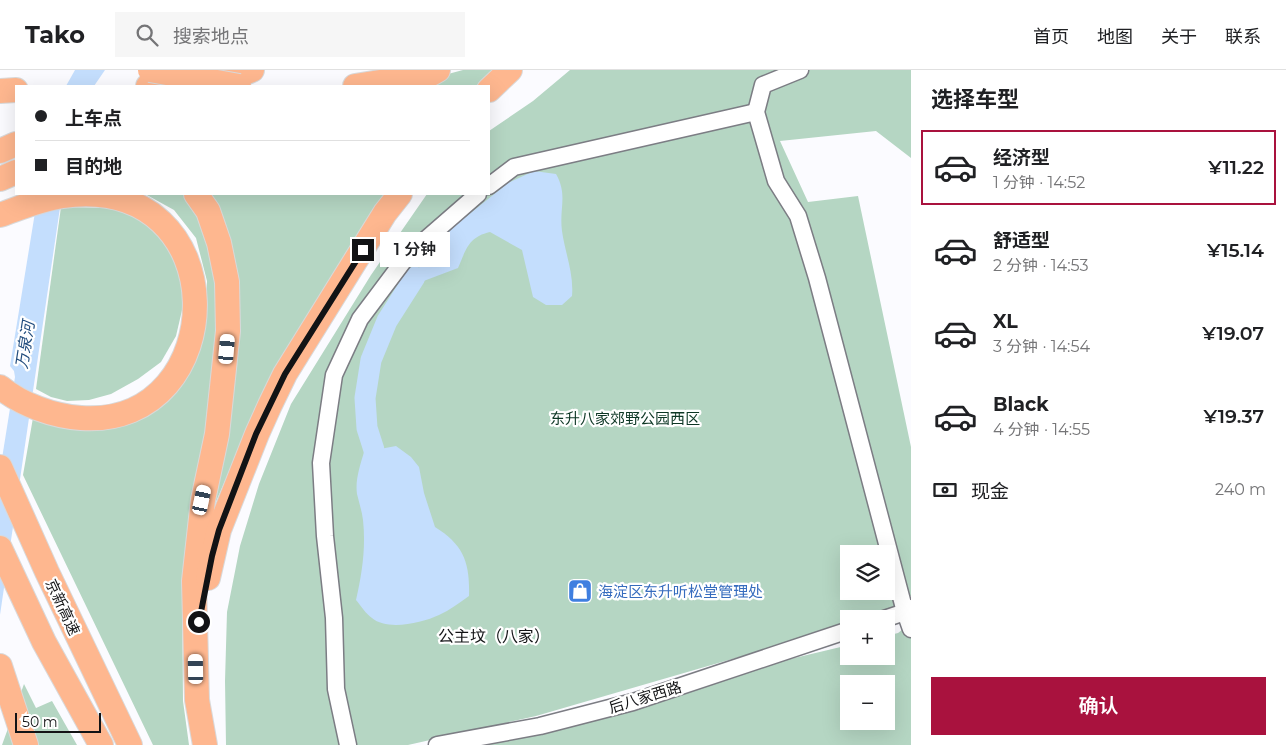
<!DOCTYPE html>
<html lang="zh">
<head>
<meta charset="utf-8">
<style>
  body { margin:0; font-family:Montserrat,"Noto Sans SC",sans-serif; background:#f6f6f6; color:#202124; height:100vh; display:flex; flex-direction:column; font-size:19px; white-space:nowrap }
  * { box-sizing:border-box; margin:0 }
  p { font-size:16px; color:#757577 }
  .icon { flex:none; width:28px; height:28px; fill:none; stroke:currentColor; stroke-width:2; stroke-linecap:round; stroke-linejoin:round }
  .map { position:relative; flex:1; overflow:hidden }
  .drawer { display:flex; flex-direction:column; background:#fff; width:375px }
  .drawer>* { flex:none }
  .hud { position:absolute; left:15px; top:15px; width:475px; height:110px; border-radius:0px; box-shadow:0 5px 20px #0002; display:grid; align-content:center; height:110px; padding:0 20px; background:#fff }
  .fabs { position:absolute; left:840px; top:475px; display:grid; gap:10px }
  .fabs a { display:grid; place-items:center; width:55px; height:55px; border-radius:0px; background:#fff; box-shadow:0 5px 20px #0002; font-size:25px }
  .scale { position:absolute; left:15px; bottom:12px; width:86px; box-sizing:border-box; padding-left:5px; border:2px solid #121315; border-top:0; font-size:14px; line-height:18px; white-space:nowrap; color:#121315; -webkit-text-stroke:4px #fff; paint-order:stroke }
  .end { position:absolute; width:22px; height:22px; margin:-11px; border:6px solid #121315; background:#fff; box-shadow:0 0 0 2px #fff }
  .from { border-radius:50% }
  .bubble { position:absolute; height:35px; border-radius:0px; background:#fff; box-shadow:0 5px 20px #0002; font-size:16px; font-weight:600; line-height:35px; text-align:center }
  .car { position:absolute; width:15px; height:30px; margin:-15px -8px; border-radius:6px; box-shadow:0 0 4px 1px #0007; background:linear-gradient(#fff 24%,#345 0 40%,#fff 0 76%,#345 0 86%,#fff 0) }
  .hud b { display:flex; align-items:center; gap:18px; height:48px; font-size:19px }
  .hud b+b { border-top:1px solid #e0e0e0 }
  .hud i { width:12px; height:12px; background:#202124 }
  ul { padding:0; list-style:none }
  li { display:flex; align-items:center; gap:15px; height:75px; margin:0 10px 8px; padding:0 10px; border:2px solid transparent; border-radius:0px }
  li div { flex:1 }
  li b { display:block; font-size:19px }
  li em { font-style:normal; font-weight:600 }
  li.current { border-color:#a9123e }
  li>.icon { width:45px; height:45px; stroke-width:1.5 }
  h2 { padding:0 20px; font-size:22px; line-height:60px }
  .pay { display:flex; align-items:center; gap:12px; height:55px; padding:0 20px; font-size:19px }
  .pay p { margin-inline-start:auto }
  .primary-button { display:flex; gap:10px; margin-top:auto; padding:10px 20px }
  .primary-button a { flex:1; height:58px; border-radius:0px; background:#a9123e; color:#fff; font-size:20px; font-weight:600; line-height:58px; text-align:center }
  header { display:flex; align-items:center; gap:30px; box-sizing:border-box; height:70px; padding:0 25px; background:#fff; border-bottom:1px solid #e0e0e0 }
  header strong { font-size:24px }
  nav { display:flex; gap:28px; margin-inline-start:auto; font-size:18px }
  .search { width:350px; height:45px; background:#f6f6f6; display:flex; align-items:center; gap:12px; box-sizing:border-box; padding:0 18px; border-radius:0px; color:#757577; font-size:19px }
  main { display:flex; flex:1; min-height:0 }
  .map>svg:first-child { display:block }
</style>
</head>
<body>
<header>
<strong>Tako</strong>
<div class="search"><svg class="icon" aria-label="search" viewBox="0 0 24 24"><circle cx="10" cy="10" r="6"/><path d="M15 15l6 6"/></svg>搜索地点</div>
<nav><a>首页</a><a>地图</a><a>关于</a><a>联系</a></nav>
</header>
<main>
<div class="map">
<svg width="911" height="675" viewBox="0 0 911 675">
  <rect width="100%" height="100%" fill="#fbfbff"/>
  <g fill="#b5d6c3" fill-rule="evenodd">
    <polygon points="463,0 496,0 481,16 403,16"/>
    <path d="M570 0H911V88L876 61 780 71 808 132 858 126 911 377V526C886 546 881 549 849 549V555L536 646 408 675H226L225 611 227 542 240 476 259 414 291 334 371 205 427 124H489V61L533 31ZM849 484H886V521H849Z"/>
    <polygon points="145,124 388,124 235,388 182,510 183,631 189,675 153,675 23,405 34,342 70,356 98,358 133,352 183,306 205,257 207,211 196,168 174,140"/>
    <polygon points="61,137 117,138 156,159 173,186 181,210 183,236 176,266 161,292 138,309 111,324 89,330 67,331 51,327 36,319"/>
    <path d="M911 553V675H431L849 575V586H886V566L898 563ZM849 614H886V651H849Z"/>
    <polygon points="24,614 36,638 52,631 77,675 2,675"/>
  </g>
  <g fill="#c4defd">
    <polygon points="75,0 105,0 94,16 66,16"/>
    <path d="M534 101 556 104C568 125 559 138 562 161 565 183 574 203 572 226L562 235H546L533 227 522 180 490 162C468 167 466 180 458 198L421 212 415 207 418 199 452 158 508 113Z"/>
    <polygon points="38,124 62,124 0,545 0,401 15,307 14,301 10,296"/>
    <path d="M396 376 411 387 419 397 424 423 435 457C464 475 470 493 469 526 459 533 450 540 439 545 422 553 387 561 372 548 366 544 361 536 356 530 362 504 366 477 363 450 362 441 359 433 357 424 355 410 360 396 364 382Z"/>
  </g>
  <g fill="none" stroke-linecap="round" stroke-linejoin="round">
    <polyline stroke="#c4defd" stroke-width="21" points="374,380 367,358 365,328 371,290 387,251 415,207"/>
    <defs>
      <g id="minor">
        <polyline points="800,0 763,15 756,42 776,111 798,146 817,208 905,542 911,559"/>
        <polyline points="489,116 514,97 756,42"/>
        <polyline points="884,549 905,542 911,538"/>
        <polyline points="348,675 336,619 334,548 325,466 321,393 334,305 360,249 408,185 478,124"/>
        <polyline points="437,675 540,656 633,632 849,560"/>
      </g>
      <g id="highway">
        <polyline points="148,16 184,1"/>
        <polyline points="213,16 252,0"/>
        <polyline points="355,16 431,4 438,0"/>
        <polyline points="489,20 510,0"/>
        <polyline points="0,21 16,20"/>
        <polyline points="0,81 16,74"/>
        <polyline points="0,109 16,102"/>
        <polyline points="196,124 208,141 219,173 227,212 228,261 217,364 203,430 194,511 197,630 205,675"/>
        <path d="M0 145C20 138 40 129 62 126 239 101 233 359 81 348 53 346 22 335 0 317"/>
        <polyline points="0,397 47,502 130,675"/>
        <polyline points="0,478 44,572 101,675"/>
        <polyline points="208,508 219,460 257,364 270,335 285,304 385,143 400,124"/>
        <polyline points="0,596 26,675"/>
      </g>
    </defs>
    <use href="#minor" stroke="#7c7d84" stroke-width="19"/>
    <use href="#highway" stroke="#d9d9da" stroke-width="26"/>
    <use href="#minor" stroke="#fff" stroke-width="16"/>
    <use href="#highway" stroke="#feb78f" stroke-width="24"/>
    <defs>
      <polyline id="highway-bridge" points="150,0 239,16"/>
    </defs>
    <use href="#highway-bridge" stroke="#d9d9da" stroke-width="26" stroke-linecap="butt"/>
    <use href="#highway-bridge" stroke="#feb78f" stroke-width="24"/>
  </g>
  <g fill="none" stroke-linecap="round" stroke-linejoin="round">
    <polyline stroke="#121315" stroke-width="6" points="199,552 212,486 219,460 256,364 285,304 363,180"/>
  </g>
  <defs>
    <symbol id="shop-square" viewBox="-11 -11 22 22"><rect x="-9" y="-9" width="18" height="18" rx="4" fill="#3f7fe0" stroke="#fff"/><path d="M-5-2.5h2.3a2.7 3.5 0 0 1 5.4 0H5L5.5 6h-11ZM-1.5-2.5h3a1.5 2.3 0 0 0-3 0Z" fill="#fff"/></symbol>
  </defs>
  <g fill-rule="evenodd">
    <use href="#shop-square" x="566" y="507" width="28" height="28"/>
  </g>
  <g text-anchor="middle" dominant-baseline="central" stroke-width="4.5" stroke-linejoin="round" paint-order="stroke">
    <g font-size="15" fill="#0c3624" stroke="#fff">
      <text x="625" y="348">东升八家郊野公园西区</text>
    </g>
    <g font-size="15" fill="#366cbe" stroke="#fff" text-anchor="start">
      <text x="598" y="521">海淀区东升听松堂管理处</text>
    </g>
    <g font-size="15" fill="#121315" stroke="#fff">
      <text transform="translate(63 537) rotate(65)">京新高速</text>
      <text transform="translate(645 627) rotate(-17)">后八家西路</text>
    </g>
    <g font-size="16" font-style="italic" fill="#224d7e" stroke="#fff">
      <text transform="translate(25 275) rotate(-81)">万泉河</text>
    </g>
    <g font-size="16" fill="#121315" stroke="#fff">
      <text x="494" y="566">公主坟（八家）</text>
    </g>
  </g>
</svg>
<div class="fabs">
<a><svg class="icon" aria-label="layers" viewBox="0 0 24 24"><path d="M12 4l9 5-9 5-9-5zM3 14l9 5 9-5"/></svg></a>
<a>+</a>
<a>−</a>
</div>
<div class="scale">50 m</div>
<i class="end from" style="left:199px;top:552px"></i>
<i class="end" style="left:363px;top:180px"></i>
<div class="bubble" style="left:380px;top:162px;width:70px">1 分钟</div>
<i class="car" style="left:227px;top:279px;rotate:5deg"></i>
<i class="car" style="left:202px;top:430px;rotate:12deg"></i>
<i class="car" style="left:196px;top:599px;rotate:359deg"></i>
<div class="hud">
<b><i class="from"></i>上车点</b>
<b><i></i>目的地</b>
</div>
</div>
<section class="drawer">
<h2>选择车型</h2>
<ul>
<li class="current"><svg class="icon" aria-label="car" viewBox="0 0 24 24"><path d="M5 17H2v-5l4-1 3-4h7l3 4 3 1v5h-3M9 17h6M6 11h13"/><circle cx="7" cy="17" r="2"/><circle cx="17" cy="17" r="2"/></svg><div><b>经济型</b><p>1 分钟 · 14:52</p></div><em>¥11.22</em></li>
<li><svg class="icon" aria-label="car" viewBox="0 0 24 24"><path d="M5 17H2v-5l4-1 3-4h7l3 4 3 1v5h-3M9 17h6M6 11h13"/><circle cx="7" cy="17" r="2"/><circle cx="17" cy="17" r="2"/></svg><div><b>舒适型</b><p>2 分钟 · 14:53</p></div><em>¥15.14</em></li>
<li><svg class="icon" aria-label="car" viewBox="0 0 24 24"><path d="M5 17H2v-5l4-1 3-4h7l3 4 3 1v5h-3M9 17h6M6 11h13"/><circle cx="7" cy="17" r="2"/><circle cx="17" cy="17" r="2"/></svg><div><b>XL</b><p>3 分钟 · 14:54</p></div><em>¥19.07</em></li>
<li><svg class="icon" aria-label="car" viewBox="0 0 24 24"><path d="M5 17H2v-5l4-1 3-4h7l3 4 3 1v5h-3M9 17h6M6 11h13"/><circle cx="7" cy="17" r="2"/><circle cx="17" cy="17" r="2"/></svg><div><b>Black</b><p>4 分钟 · 14:55</p></div><em>¥19.37</em></li>
</ul>
<div class="pay"><svg class="icon" aria-label="cash" viewBox="0 0 24 24"><path d="M3 7h18v10H3z"/><circle cx="12" cy="12" r="2"/></svg>现金<p>240 m</p></div>
<div class="primary-button"><a>确认</a></div>
</section>
</main>
</body>
</html>
